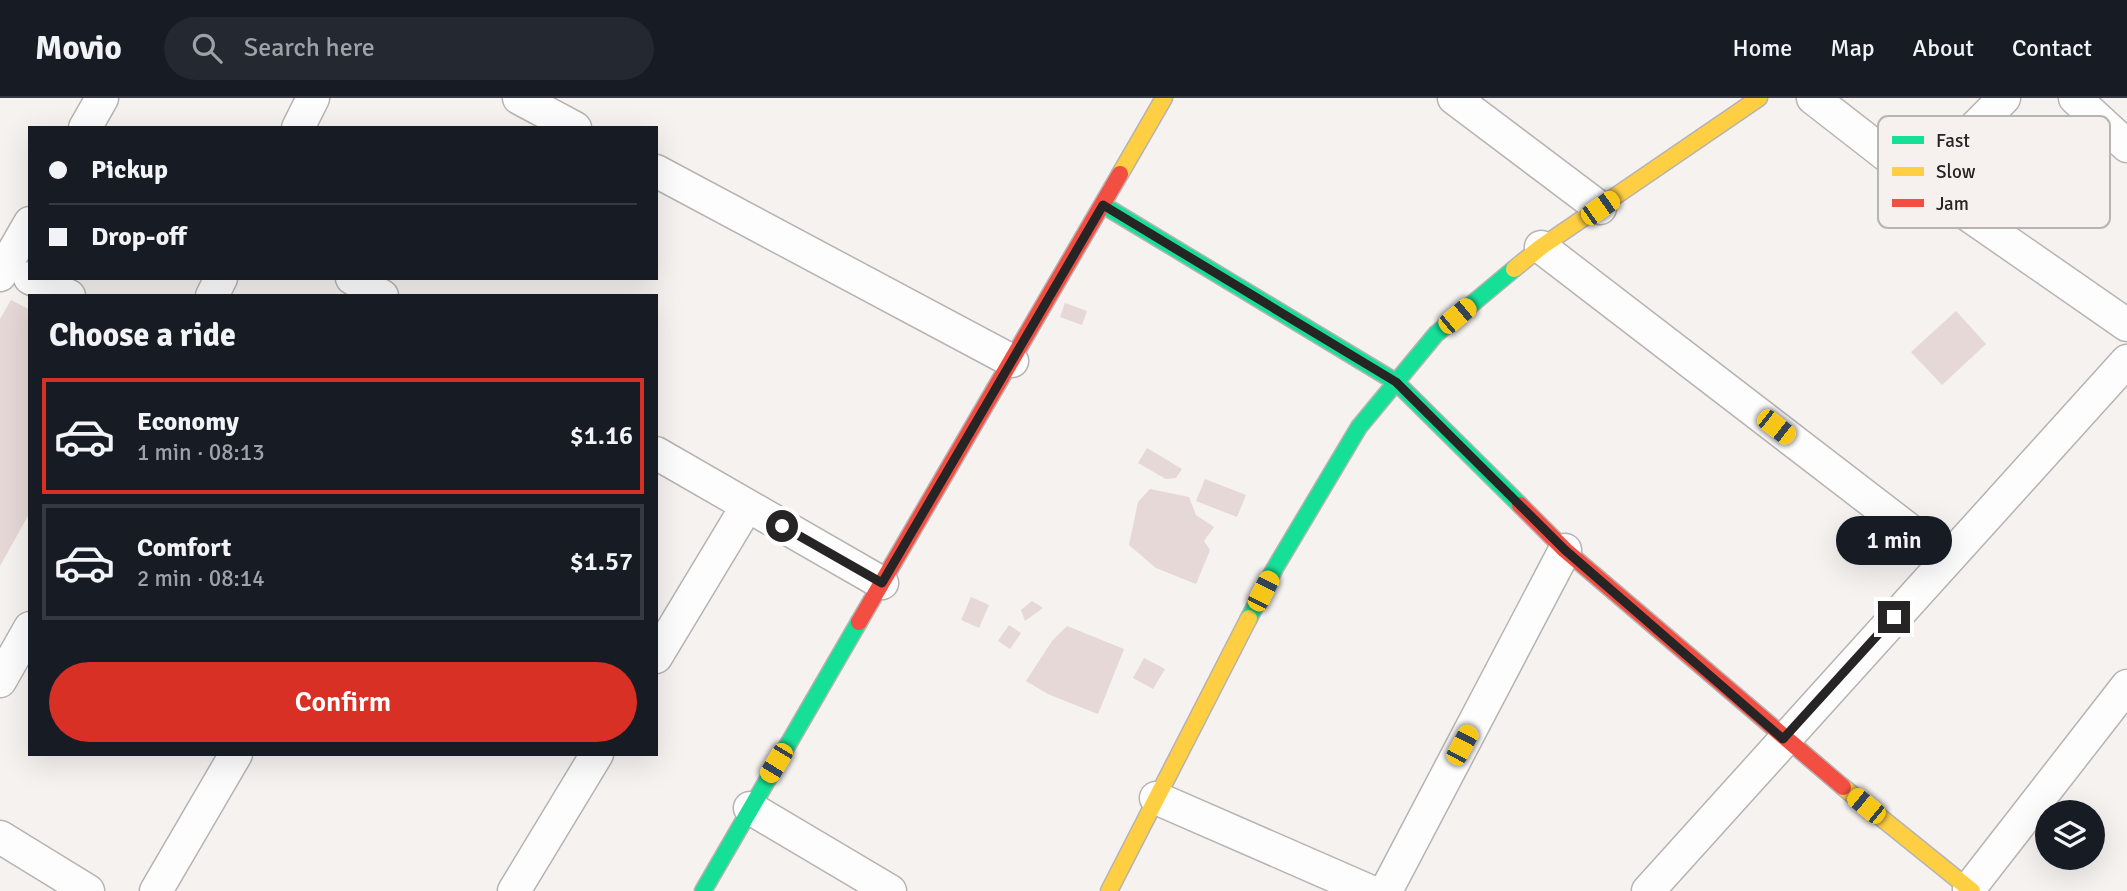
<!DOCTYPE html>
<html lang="en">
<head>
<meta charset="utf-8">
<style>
  body { margin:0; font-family:Signika,sans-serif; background:#242831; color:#f1f3f6; height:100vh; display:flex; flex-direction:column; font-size:26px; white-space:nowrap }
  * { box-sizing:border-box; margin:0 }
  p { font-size:23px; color:#9ea1a6 }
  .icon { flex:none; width:38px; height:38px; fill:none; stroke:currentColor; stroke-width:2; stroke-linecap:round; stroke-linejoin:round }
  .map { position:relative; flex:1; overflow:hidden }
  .side { position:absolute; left:28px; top:196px; width:630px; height:462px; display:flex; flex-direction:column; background:#171b24; border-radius:0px; box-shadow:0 7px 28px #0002 }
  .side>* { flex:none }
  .banner { position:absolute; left:28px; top:28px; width:630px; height:154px; border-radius:0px; box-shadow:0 7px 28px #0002; display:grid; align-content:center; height:154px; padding:0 21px; background:#171b24 }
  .tools { position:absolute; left:2035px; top:702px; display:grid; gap:14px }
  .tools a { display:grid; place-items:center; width:70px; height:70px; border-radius:50%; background:#171b24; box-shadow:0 7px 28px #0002; font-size:35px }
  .end { position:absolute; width:32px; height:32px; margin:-16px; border:9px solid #262424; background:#fff; box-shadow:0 0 0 4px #fff }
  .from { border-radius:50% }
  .bubble { position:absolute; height:49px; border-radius:24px; background:#171b24; box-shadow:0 7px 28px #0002; font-size:23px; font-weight:600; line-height:49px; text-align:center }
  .car { position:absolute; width:21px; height:42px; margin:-21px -10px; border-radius:9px; box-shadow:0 0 5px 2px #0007; background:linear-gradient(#f5c518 24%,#345 0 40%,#f5c518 0 76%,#345 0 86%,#f5c518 0) }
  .banner b { display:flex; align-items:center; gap:24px; height:66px; font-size:26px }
  .banner b+b { border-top:2px solid #363941 }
  .banner i { width:18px; height:18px; background:#f1f3f6 }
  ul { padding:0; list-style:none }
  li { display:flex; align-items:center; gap:21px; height:116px; margin:0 14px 10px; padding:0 7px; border:4px solid #363941; border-radius:0px }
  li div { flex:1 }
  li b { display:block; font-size:26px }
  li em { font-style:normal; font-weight:600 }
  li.current { border-color:#d93025 }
  li>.icon { width:63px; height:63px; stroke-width:1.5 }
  h2 { padding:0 21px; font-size:32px; line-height:84px }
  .primary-button { display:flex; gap:14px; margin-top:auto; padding:14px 21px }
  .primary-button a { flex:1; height:80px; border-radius:42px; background:#d93025; color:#fff; font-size:28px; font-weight:600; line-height:80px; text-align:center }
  header { display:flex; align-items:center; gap:42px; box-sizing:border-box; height:98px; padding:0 35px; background:#171b24; border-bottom:2px solid #363941 }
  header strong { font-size:33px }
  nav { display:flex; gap:38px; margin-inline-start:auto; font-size:24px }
  .search { width:490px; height:63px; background:#242831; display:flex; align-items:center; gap:18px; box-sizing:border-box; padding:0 24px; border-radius:38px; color:#9ea1a6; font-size:26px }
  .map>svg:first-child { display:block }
</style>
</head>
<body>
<header>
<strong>Movio</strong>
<div class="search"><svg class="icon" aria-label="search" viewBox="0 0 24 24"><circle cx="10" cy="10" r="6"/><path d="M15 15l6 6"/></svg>Search here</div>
<nav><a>Home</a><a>Map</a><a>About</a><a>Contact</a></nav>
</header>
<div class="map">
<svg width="2127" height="793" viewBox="0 0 2127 793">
  <rect width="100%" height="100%" fill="#f5f2f0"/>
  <g fill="#e5d8d6">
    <polygon points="11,202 30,212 30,414 0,468 0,221"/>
    <polygon points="1065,205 1087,213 1082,227 1060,219"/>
    <polygon points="1956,213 1986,246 1942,287 1911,254"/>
    <polygon points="1147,350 1182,371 1176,380 1166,381 1138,365"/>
    <polygon points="1205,381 1246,397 1237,419 1196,403"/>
    <polygon points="1150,391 1189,399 1196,417 1214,429 1204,443 1210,452 1196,486 1156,470 1129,447 1138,404"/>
    <polygon points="971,499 989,507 979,530 961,522"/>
    <polygon points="1032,503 1043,510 1025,523 1021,512"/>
    <polygon points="1009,527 1021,535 1010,551 998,543"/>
    <polygon points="1067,528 1124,551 1098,616 1048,596 1026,583 1052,543"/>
    <polygon points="1144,560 1165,571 1153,591 1133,580"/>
  </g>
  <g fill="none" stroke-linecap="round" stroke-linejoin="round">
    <defs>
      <g id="street">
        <polyline points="519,0 575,30"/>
        <polyline points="1454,0 1600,110"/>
        <polyline points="1813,0 1921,84 2127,227"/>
        <polyline points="2075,0 2127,48"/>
        <polyline points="85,30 102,0"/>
        <polyline points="298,30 313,0"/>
        <polyline points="656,73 1012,263"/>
        <polyline points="1921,84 2004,0"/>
        <polyline points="1541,149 1947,461"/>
        <polyline points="0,177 30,125"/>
        <polyline points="30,180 69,198"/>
        <polyline points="352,180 382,198"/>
        <polyline points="212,198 221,180"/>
        <polyline points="656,355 882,485"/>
        <polyline points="656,559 747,408"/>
        <polyline points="0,583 30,530"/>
        <polyline points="1156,700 1369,793"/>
        <polyline points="750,710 890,793"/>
        <polyline points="0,739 88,793"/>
        <polyline points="1969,791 2127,588"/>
        <polyline points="156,793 236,656"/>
        <polyline points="514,793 597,656"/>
        <polyline points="1386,793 1565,452"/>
        <polyline points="1648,793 2127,263"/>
      </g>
      <g id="fast">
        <polyline points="1103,107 1396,284 1520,407"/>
        <polyline points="1249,520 1275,470 1359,329 1436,236 1514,171"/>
        <polyline points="703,793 859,524"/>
      </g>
      <g id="slow">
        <polyline points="1120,76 1164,0"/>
        <polyline points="1514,171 1541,149 1759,0"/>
        <polyline points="1843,689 1972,793"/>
        <polyline points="1109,793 1249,520"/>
      </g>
      <g id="jam">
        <polyline points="1520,407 1565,452 1843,689"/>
        <polyline points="859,524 1120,76"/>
      </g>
    </defs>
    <use href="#street" stroke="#b6b3b2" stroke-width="35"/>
    <use href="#fast" stroke="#b6b3b2" stroke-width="19"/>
    <use href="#slow" stroke="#b6b3b2" stroke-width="19"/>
    <use href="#jam" stroke="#b6b3b2" stroke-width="19"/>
    <use href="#street" stroke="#fefdfd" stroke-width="32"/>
    <use href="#fast" stroke="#16e098" stroke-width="16"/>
    <use href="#slow" stroke="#ffcf43" stroke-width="16"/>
    <use href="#jam" stroke="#f24e42" stroke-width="16"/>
  </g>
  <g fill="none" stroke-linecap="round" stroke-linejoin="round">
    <polyline stroke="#262424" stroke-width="9" points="782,428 882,485 1103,107 1396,284 1565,452 1783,641 1894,519"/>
  </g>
  <rect x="1878" y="18" width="232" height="112" rx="10" fill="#f6f1ef" stroke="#b8b4b2" stroke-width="2"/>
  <rect x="1892" y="38" width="32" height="8" fill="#16e098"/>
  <rect x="1892" y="69" width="32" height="9" fill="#ffcf43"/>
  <rect x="1892" y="101" width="32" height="8" fill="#f24e42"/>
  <g font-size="19" fill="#262424">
    <text x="1936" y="49">Fast</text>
    <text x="1936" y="80">Slow</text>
    <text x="1936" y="112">Jam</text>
  </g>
</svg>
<div class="tools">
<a><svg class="icon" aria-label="layers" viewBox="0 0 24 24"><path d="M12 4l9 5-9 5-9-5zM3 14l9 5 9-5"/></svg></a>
</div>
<i class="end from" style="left:782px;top:428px"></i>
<i class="end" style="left:1894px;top:519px"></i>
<div class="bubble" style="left:1836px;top:418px;width:116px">1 min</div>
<i class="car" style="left:1600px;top:110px;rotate:55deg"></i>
<i class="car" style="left:1457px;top:218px;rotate:50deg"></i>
<i class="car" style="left:1776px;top:329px;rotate:128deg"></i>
<i class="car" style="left:1263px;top:493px;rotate:27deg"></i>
<i class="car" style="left:1462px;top:647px;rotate:28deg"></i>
<i class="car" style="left:776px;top:665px;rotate:211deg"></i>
<i class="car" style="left:1866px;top:708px;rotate:309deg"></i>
<div class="banner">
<b><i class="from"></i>Pickup</b>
<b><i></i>Drop-off</b>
</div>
<section class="side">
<h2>Choose a ride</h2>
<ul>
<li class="current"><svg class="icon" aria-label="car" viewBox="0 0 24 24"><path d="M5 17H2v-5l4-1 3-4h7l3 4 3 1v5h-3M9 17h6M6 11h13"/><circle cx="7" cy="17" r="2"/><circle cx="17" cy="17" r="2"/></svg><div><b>Economy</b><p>1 min · 08:13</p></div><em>$1.16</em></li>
<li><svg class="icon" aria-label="car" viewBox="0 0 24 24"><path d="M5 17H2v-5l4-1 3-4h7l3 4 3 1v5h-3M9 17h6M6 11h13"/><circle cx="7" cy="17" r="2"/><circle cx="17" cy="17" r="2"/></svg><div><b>Comfort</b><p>2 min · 08:14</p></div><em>$1.57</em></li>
</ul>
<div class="primary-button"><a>Confirm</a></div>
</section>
</div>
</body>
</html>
